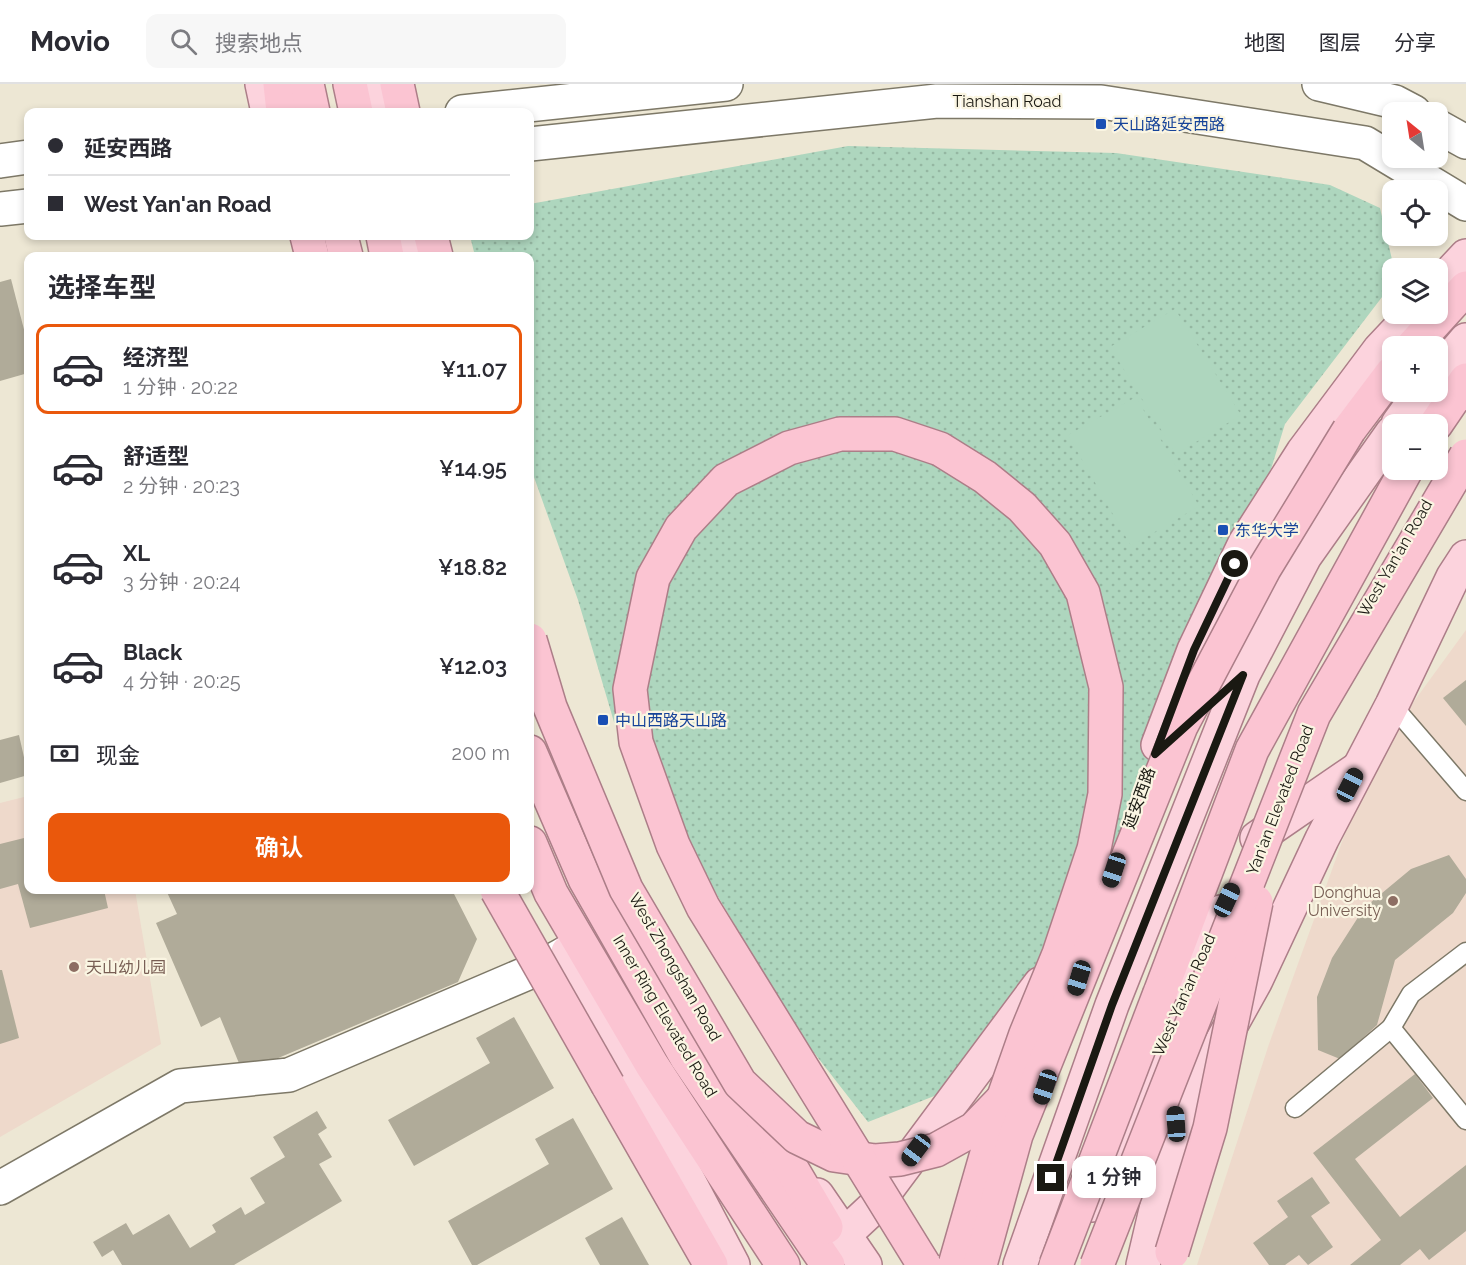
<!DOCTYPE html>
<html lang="zh">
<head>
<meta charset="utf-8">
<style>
  body { margin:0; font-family:Raleway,"Noto Sans SC",sans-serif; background:#f7f7f7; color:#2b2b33; height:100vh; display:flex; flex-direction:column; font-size:22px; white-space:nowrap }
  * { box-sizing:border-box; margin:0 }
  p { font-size:20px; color:#7c7c81 }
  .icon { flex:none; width:33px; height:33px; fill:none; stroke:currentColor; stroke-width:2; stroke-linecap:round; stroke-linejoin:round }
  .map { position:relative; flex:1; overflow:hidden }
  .details { position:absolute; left:24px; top:168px; width:510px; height:642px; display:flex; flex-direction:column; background:#fff; border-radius:12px; box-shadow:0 3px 9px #0003 }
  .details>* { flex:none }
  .top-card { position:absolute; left:24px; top:24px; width:510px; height:132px; border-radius:12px; box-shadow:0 3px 9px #0003; display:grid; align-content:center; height:132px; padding:0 24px; background:#fff }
  .needle { width:39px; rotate:330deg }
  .buttons { position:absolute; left:1382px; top:18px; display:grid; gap:12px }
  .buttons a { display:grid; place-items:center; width:66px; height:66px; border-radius:12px; background:#fff; box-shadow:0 3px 9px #0003; font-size:30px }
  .end { position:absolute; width:27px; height:27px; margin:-14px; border:8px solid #1a1912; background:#fff; box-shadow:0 0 0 3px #fff }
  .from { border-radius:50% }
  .bubble { position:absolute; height:42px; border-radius:12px; background:#fff; box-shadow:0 3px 9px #0003; font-size:20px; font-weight:600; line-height:42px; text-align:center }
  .car { position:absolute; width:18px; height:36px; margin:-18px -9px; border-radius:8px; box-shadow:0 0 4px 2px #0007; background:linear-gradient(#222 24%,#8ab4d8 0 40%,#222 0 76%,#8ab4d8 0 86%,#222 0) }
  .top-card b { display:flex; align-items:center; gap:21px; height:57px; font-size:22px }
  .top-card b+b { border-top:2px solid #e1e1e2 }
  .top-card i { width:15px; height:15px; background:#2b2b33 }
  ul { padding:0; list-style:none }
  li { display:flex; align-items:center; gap:18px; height:90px; margin:0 12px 9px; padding:0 12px; border:3px solid transparent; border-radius:12px }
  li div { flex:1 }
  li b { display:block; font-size:22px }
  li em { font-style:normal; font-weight:600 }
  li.current { border-color:#ea580c }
  li>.icon { width:54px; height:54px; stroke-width:1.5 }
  h2 { padding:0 24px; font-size:27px; line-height:72px }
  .pay { display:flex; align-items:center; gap:15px; height:66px; padding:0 24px; font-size:22px }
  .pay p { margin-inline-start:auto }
  .primary-button { display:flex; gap:12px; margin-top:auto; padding:12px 24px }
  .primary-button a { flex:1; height:69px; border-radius:12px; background:#ea580c; color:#fff; font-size:24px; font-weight:600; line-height:69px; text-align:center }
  header { display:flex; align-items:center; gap:36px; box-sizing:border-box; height:84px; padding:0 30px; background:#fff; border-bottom:2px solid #e1e1e2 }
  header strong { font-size:28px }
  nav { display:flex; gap:33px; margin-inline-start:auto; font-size:21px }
  .search { width:420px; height:54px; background:#f7f7f7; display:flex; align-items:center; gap:15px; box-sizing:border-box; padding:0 21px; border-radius:12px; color:#7c7c81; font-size:22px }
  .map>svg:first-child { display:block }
</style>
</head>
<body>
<header>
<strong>Movio</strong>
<div class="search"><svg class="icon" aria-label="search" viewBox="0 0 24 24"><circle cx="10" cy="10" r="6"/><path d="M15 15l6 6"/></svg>搜索地点</div>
<nav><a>地图</a><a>图层</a><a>分享</a></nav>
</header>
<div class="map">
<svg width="1466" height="1181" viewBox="0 0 1466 1181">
  <defs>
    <pattern id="park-dots" width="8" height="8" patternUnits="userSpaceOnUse" patternTransform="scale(1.5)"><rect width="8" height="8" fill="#aed6be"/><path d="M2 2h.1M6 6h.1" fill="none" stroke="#95b7a2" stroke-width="1.8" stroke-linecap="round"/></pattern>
  </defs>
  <rect width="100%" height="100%" fill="#ede7d4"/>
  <g fill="#eed9cb">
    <polygon points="1466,546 1466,1181 1197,1181 1269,960 1372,675"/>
    <polygon points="28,712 28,806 135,806 161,960 0,1053 0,719"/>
  </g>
  <polygon fill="url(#park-dots)" points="848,62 1116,69 1330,101 1380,124 1394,184 1392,200 1285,340 1173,700 947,1007 868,1038 801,952 614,638 578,516 530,382 530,172 475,172 471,156 473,152 530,152 530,120"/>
  <g fill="#aed6be">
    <polygon points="1175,225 1241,331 1176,370 1110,263"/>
    <polygon points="1136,313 1199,422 1131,462 1068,351"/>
  </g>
  <g fill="#b0ab99">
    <polygon points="11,195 28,261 28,289 0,297 0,198"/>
    <polygon points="1466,596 1466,642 1443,614"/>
    <polygon points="19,651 28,691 0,699 0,656"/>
    <polygon points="28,753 28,806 104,806 108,824 30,844 18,800 0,805 0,760"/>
    <polygon points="1449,771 1466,795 1466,809 1453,829 1395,876 1377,941 1340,975 1318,966 1317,913 1332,874 1364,824 1411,785"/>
    <polygon points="166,806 452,806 477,855 458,898 243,989 220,933 201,943 156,839 177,830"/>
    <polygon points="0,886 2,886 19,954 0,960"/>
    <polygon points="514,933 554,1004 414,1082 388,1036 490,979 476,954"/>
    <polygon points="1415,990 1433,1014 1355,1075 1400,1133 1466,1081 1466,1147 1429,1176 1420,1165 1400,1181 1350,1181 1381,1156 1313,1069"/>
    <polygon points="317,1027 327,1044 318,1050 332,1073 319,1080 342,1117 234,1181 122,1181 113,1166 102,1173 93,1158 126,1139 133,1151 169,1130 190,1164 216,1148 212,1141 241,1123 245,1131 265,1119 250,1094 285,1073 273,1053"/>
    <polygon points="573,1034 613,1105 477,1181 472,1181 448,1137 549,1080 535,1055"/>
    <polygon points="1312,1093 1330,1119 1311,1132 1333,1163 1308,1181 1299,1171 1285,1181 1269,1181 1253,1159 1288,1133 1277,1117"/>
    <polygon points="622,1133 649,1181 600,1181 585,1154"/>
  </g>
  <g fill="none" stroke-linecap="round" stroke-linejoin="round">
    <defs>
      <g id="service">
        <polyline points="1392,621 1466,707"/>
        <polyline points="1466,868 1411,910 1391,944 1466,1036"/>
        <polyline points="1295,1024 1391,944"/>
      </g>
      <polyline id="minor" points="0,1104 180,1002 289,991 537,885 566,869"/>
      <g id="secondary">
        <polyline points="1319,0 1395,18 1414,28"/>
        <polyline points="462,28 726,0"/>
        <polyline points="1437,42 1466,58"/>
        <polyline points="530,60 937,17 1101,18 1365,59 1466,120"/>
        <polyline points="0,77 28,73"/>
        <polyline points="0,125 28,122"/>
      </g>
      <g id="primary">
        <polyline points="262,0 268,28"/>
        <polyline points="378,0 384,28"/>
        <polyline points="414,152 420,172"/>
        <polyline points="1437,203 1466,172"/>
        <polyline points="1437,290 1466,256"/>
        <polyline points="1398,340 1421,308"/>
        <polyline points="1158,661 1194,566 1245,459 1303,368 1380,265 1413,230"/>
        <polyline points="1257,754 1356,686"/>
        <polyline points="568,868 733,1181"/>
        <polyline points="1176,1040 1255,898 1322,755 1392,621 1453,493 1466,473"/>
        <polyline points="817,1111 865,1181"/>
        <polyline points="1092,1121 1113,1078 1169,940 1221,828"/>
        <polyline points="844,1151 874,1123 1040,900"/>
        <polyline points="1020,1181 1112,921 1243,591 1305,472 1392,349"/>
        <polyline points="1143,1181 1176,1040 1175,1019"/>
      </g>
      <g id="trunk">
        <polyline points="280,0 283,28"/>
        <polyline points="307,0 313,28"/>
        <polyline points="350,0 356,28"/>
        <polyline points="397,0 403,28"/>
        <polyline points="307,152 312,172"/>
        <polyline points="341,152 346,172"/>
        <polyline points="383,152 387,172"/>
        <polyline points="431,152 436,172"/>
        <polyline points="1413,262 1466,204"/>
        <polyline points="1436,340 1466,296"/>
        <polyline points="1349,346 1392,289"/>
        <polyline points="530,668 585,795 687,974 828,1181"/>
        <polyline points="530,759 551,809 652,981 783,1181"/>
        <polyline points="1160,909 1252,666 1406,386"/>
        <polyline points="608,1001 711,1181"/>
        <polyline points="750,1014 826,1143"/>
      </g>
    </defs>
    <use href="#service" stroke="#7d7867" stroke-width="21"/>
    <use href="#minor" stroke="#7d7867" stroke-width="36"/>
    <use href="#secondary" stroke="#7d7867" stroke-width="36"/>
    <use href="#primary" stroke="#ac7e88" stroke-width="36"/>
    <use href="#trunk" stroke="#ac7e88" stroke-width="36"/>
    <use href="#service" stroke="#fff" stroke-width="18"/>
    <use href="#minor" stroke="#fff" stroke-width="33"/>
    <use href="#secondary" stroke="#fff" stroke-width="33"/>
    <use href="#primary" stroke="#fcd3dd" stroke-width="33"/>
    <use href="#trunk" stroke="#fbc4d2" stroke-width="33"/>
    <defs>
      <g id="trunk-bridge">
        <polyline points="530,556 550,623 626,805 740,999 797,1053 834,1071 875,1077 900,1075 936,1066 974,1045 1002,1016"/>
        <polyline points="497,806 608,1001"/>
        <polyline points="1172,1168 1210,1044 1256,818"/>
        <polyline points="924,1181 703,823 673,761 636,658 630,605 653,494 681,444 726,396 789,364 840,350 895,350 940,365 985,393 1022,423 1055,460 1083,509 1106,603 1105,710 1094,765 1059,870 1026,950 999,1027 955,1181"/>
        <polyline points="980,1181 1016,1051 1181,642 1264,485 1349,346"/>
        <polyline points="1056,1181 1160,909"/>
        <polyline points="1097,1181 1314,630 1466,372"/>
      </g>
    </defs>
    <use href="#trunk-bridge" stroke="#ac7e88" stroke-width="36" stroke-linecap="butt"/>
    <use href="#trunk-bridge" stroke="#fbc4d2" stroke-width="33"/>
  </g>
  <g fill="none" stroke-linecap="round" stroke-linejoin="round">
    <polyline stroke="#1a1912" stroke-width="8" points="1051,1094 1112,921 1243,591 1155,670 1194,566 1235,480"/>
  </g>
  <g fill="#1a4fb4" stroke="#faf5e2" stroke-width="2">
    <rect x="1095" y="34" width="12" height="12" rx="3"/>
    <rect x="1217" y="440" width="12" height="12" rx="3"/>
    <rect x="597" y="630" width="12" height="12" rx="3"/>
  </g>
  <g fill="#8d6e63" stroke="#faf5e2" stroke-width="2">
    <circle cx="1393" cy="817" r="6"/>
    <circle cx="74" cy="883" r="6"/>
  </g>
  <g text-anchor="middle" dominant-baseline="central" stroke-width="4.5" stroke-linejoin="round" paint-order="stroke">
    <g font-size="16" fill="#1a1912" stroke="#faf5e2">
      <text x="1007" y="17">Tianshan Road</text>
      <text transform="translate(1395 474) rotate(-60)">West Yan'an Road</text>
      <text transform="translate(1139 714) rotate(-70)">延安西路</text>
      <text transform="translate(1280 716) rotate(-69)">Yan'an Elevated Road</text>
      <text transform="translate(675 883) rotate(60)">West Zhongshan Road</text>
      <text transform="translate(1184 911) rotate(-66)">West Yan'an Road</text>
      <text transform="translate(665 932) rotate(59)">Inner Ring Elevated Road</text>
    </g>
    <g font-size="16" fill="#164399" stroke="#faf5e2" text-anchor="start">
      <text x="1113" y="40">天山路延安西路</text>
      <text x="1235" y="446">东华大学</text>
      <text x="615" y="636">中山西路天山路</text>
    </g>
    <g font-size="16" fill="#785e54" stroke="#faf5e2" text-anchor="end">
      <text x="1381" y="808">Donghua<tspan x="1381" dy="18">University</tspan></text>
      <text x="86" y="883" text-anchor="start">天山幼儿园</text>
    </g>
  </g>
</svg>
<div class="buttons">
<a><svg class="needle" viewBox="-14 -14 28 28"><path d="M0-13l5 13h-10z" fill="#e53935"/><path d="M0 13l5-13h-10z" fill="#7c7c81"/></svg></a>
<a><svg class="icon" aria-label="locate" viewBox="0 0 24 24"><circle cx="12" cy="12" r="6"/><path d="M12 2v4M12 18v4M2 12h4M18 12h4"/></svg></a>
<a><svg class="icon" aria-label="layers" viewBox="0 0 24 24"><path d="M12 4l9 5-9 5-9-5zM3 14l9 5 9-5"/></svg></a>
<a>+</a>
<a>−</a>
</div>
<i class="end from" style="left:1235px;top:480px"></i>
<i class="end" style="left:1051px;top:1094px"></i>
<div class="bubble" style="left:1072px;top:1072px;width:84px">1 分钟</div>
<i class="car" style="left:1350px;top:701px;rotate:27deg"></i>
<i class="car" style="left:1114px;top:786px;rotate:198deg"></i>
<i class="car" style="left:1227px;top:816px;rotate:25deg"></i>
<i class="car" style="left:1079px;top:894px;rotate:197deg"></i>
<i class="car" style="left:1045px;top:1003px;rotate:198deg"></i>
<i class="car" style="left:1176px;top:1040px;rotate:356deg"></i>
<i class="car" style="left:916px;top:1066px;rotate:217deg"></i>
<div class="top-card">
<b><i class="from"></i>延安西路</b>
<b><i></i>West Yan'an Road</b>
</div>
<section class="details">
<h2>选择车型</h2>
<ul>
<li class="current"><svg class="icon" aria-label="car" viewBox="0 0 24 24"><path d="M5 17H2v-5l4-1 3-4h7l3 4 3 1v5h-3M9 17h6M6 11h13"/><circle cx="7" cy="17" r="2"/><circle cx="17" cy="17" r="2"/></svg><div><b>经济型</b><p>1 分钟 · 20:22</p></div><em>¥11.07</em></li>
<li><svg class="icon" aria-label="car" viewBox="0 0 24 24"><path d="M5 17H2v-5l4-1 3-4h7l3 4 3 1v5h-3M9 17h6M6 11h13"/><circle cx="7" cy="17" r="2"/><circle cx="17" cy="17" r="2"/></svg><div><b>舒适型</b><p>2 分钟 · 20:23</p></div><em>¥14.95</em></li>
<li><svg class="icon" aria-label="car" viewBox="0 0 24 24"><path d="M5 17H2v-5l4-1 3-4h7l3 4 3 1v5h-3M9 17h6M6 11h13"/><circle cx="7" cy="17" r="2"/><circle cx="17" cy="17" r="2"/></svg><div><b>XL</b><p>3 分钟 · 20:24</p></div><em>¥18.82</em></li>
<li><svg class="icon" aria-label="car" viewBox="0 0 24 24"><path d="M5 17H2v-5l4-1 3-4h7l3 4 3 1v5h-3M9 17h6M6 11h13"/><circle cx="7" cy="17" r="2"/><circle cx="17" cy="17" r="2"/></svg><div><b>Black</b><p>4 分钟 · 20:25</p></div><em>¥12.03</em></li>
</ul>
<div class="pay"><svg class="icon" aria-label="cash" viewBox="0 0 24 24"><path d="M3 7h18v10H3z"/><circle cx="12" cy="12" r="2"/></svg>现金<p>200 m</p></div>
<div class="primary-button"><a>确认</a></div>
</section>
</div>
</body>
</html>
